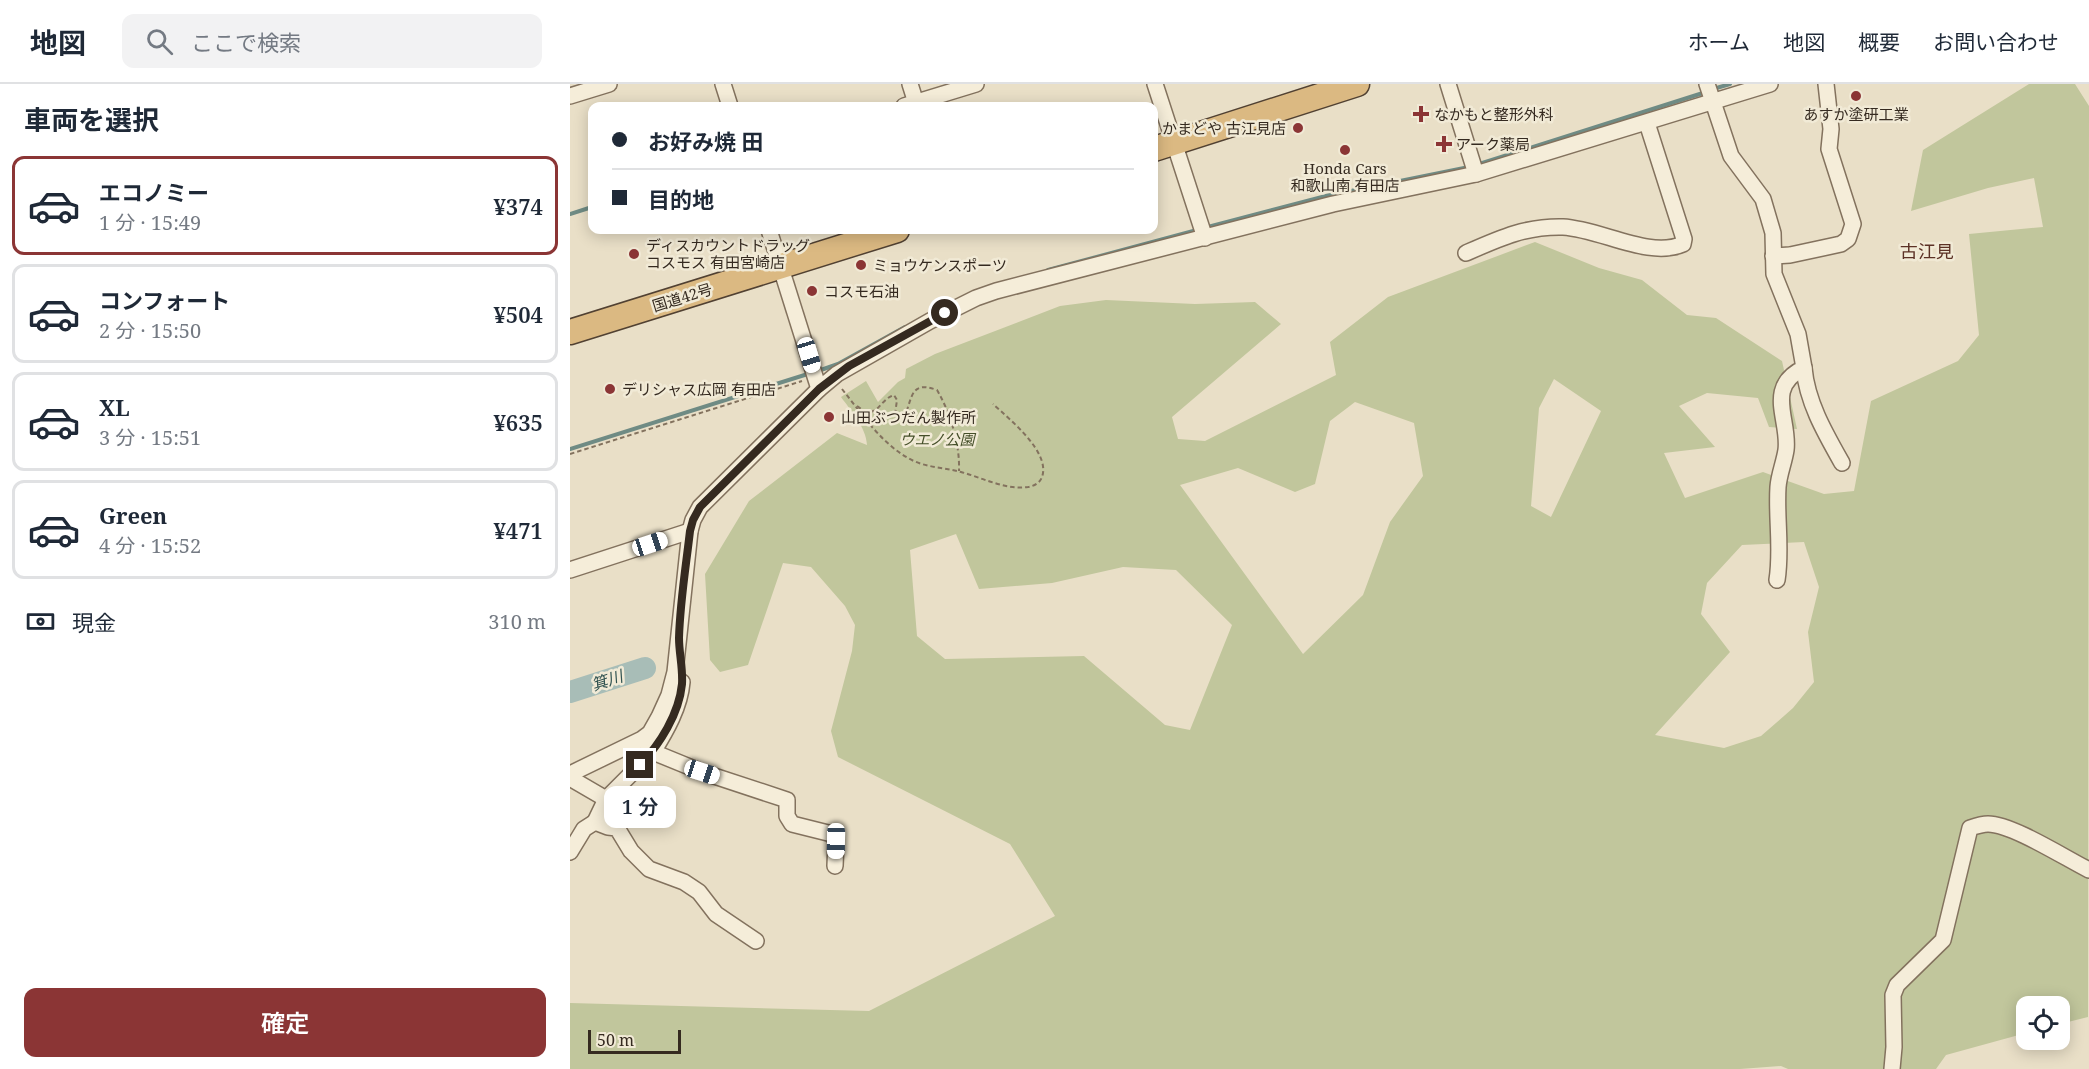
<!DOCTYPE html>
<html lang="ja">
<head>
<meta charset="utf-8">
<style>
  body { margin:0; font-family:"Noto Serif","Noto Sans JP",serif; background:#f2f2f3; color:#1f2937; height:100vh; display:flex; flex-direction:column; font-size:22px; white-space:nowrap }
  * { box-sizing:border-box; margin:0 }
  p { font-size:20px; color:#747a83 }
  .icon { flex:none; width:33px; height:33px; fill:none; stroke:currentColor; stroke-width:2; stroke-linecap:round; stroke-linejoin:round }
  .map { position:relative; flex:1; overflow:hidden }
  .sheet { display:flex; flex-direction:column; background:#fff; width:570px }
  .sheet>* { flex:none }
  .hud { position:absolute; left:18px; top:18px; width:570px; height:132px; border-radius:12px; box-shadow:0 3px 15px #0003; display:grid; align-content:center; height:132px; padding:0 24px; background:#fff }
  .controls { position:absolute; left:1446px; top:912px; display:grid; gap:12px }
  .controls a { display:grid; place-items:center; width:54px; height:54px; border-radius:12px; background:#fff; box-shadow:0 3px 15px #0003; font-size:30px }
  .scale { position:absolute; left:18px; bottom:15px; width:93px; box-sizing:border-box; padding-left:6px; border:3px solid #352a20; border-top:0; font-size:16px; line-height:21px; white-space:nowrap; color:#352a20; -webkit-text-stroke:4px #f1ead6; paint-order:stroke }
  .end { position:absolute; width:27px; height:27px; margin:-14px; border:8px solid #352a20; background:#fff; box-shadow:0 0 0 3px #fff }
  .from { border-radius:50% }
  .bubble { position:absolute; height:42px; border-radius:12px; background:#fff; box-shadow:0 3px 15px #0003; font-size:20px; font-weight:600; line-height:42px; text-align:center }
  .car { position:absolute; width:18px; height:36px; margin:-18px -9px; border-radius:8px; box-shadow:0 0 4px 2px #0007; background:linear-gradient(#fff 24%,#345 0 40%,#fff 0 76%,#345 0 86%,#fff 0) }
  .hud b { display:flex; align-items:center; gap:21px; height:57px; font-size:22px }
  .hud b+b { border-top:2px solid #e0e1e3 }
  .hud i { width:15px; height:15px; background:#1f2937 }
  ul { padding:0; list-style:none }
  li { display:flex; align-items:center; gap:18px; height:99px; margin:0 12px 9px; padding:0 12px; border:3px solid #e0e1e3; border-radius:12px }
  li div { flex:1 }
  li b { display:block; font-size:22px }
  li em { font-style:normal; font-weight:600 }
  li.selected { border-color:#8b3535 }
  li>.icon { width:54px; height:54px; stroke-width:1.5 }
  h2 { padding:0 24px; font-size:27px; line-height:72px }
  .pay { display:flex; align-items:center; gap:15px; height:66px; padding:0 24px; font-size:22px }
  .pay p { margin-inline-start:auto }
  .primary-button { display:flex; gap:12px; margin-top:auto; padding:12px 24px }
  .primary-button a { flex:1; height:69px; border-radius:12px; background:#8b3535; color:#fff; font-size:24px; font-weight:600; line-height:69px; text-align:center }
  header { display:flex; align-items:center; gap:36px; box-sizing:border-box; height:84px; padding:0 30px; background:#fff; border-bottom:2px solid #e0e1e3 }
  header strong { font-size:28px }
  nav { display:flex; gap:33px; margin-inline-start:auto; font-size:21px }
  .search { width:420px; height:54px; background:#f2f2f3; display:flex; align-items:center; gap:15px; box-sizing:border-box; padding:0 21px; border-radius:12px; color:#747a83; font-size:22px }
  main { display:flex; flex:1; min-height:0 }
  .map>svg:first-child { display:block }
</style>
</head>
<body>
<header>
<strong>地図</strong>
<div class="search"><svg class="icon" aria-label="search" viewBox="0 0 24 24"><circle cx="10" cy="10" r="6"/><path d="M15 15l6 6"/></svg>ここで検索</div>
<nav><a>ホーム</a><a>地図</a><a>概要</a><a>お問い合わせ</a></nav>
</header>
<main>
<section class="sheet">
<h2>車両を選択</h2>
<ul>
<li class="selected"><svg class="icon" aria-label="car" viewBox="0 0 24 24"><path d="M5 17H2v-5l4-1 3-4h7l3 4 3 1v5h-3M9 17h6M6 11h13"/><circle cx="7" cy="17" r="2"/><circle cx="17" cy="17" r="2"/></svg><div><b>エコノミー</b><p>1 分 · 15:49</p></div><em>¥374</em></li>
<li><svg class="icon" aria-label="car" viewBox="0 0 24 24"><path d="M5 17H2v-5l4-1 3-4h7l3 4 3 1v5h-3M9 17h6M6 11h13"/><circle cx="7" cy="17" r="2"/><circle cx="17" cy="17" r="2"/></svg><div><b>コンフォート</b><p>2 分 · 15:50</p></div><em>¥504</em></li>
<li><svg class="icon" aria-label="car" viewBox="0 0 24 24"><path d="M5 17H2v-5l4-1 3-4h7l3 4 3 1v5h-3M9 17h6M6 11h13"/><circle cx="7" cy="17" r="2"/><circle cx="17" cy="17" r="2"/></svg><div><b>XL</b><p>3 分 · 15:51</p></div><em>¥635</em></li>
<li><svg class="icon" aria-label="car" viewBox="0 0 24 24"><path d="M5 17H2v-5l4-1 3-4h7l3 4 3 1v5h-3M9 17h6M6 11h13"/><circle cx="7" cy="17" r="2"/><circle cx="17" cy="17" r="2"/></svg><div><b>Green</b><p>4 分 · 15:52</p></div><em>¥471</em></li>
</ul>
<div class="pay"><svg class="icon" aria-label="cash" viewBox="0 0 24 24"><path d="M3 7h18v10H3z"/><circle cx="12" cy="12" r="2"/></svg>現金<p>310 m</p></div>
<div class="primary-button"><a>確定</a></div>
</section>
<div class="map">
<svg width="1519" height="985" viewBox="0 0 1519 985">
  <rect width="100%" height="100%" fill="#e9dfc7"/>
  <path fill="#c1c69c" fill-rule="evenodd" d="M1459 0H1505L1519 22 1518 933 1490 940V922H1456V949L1376 971 1366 985H1218L1211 982 1170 985H0V919L299 927 485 832 440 760 268 673 261 647 282 567 285 541 275 522 241 483 213 479 178 581 150 588 140 576 135 490 179 417 267 349 297 361C296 343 281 327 271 313L296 297 308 318 328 298 335 294 336 285 365 270 490 222 536 216 625 220 685 218 711 240 602 333 608 355 635 357 766 291 760 258 818 213 965 158 1029 184 1072 196 1117 231 1146 234 1212 277 1227 345 1199 343 1188 314 1137 309 1109 322 1145 363 1094 369 1115 414 1193 388 1254 410 1284 407 1301 317 1388 277 1409 251 1399 150 1473 143 1464 94 1418 104 1341 127 1353 66ZM984 295 1031 327 981 433 961 422 969 324ZM785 318 844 339 853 392 820 438 793 511 733 570 610 401 668 384 725 408 745 400 760 337ZM386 450 409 505 482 499 553 483 606 486 662 541 620 646 595 641 514 572 375 575 347 552 340 466ZM1234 458 1249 503 1238 548 1244 598 1223 624 1191 652 1154 664 1085 651 1160 568 1131 530 1137 499 1172 461Z"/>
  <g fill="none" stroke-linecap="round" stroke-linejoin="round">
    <g stroke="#6f8b84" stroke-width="4">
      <polyline points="1143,5 1160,0"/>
      <polyline points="906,81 1136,8"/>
      <polyline points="0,130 22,123"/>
      <polyline points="634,144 756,112 899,83"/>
      <polyline points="478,186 627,146"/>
      <polyline points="248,287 268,280 335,243"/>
      <polyline points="0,365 241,289"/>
    </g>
    <polyline stroke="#a8bdb7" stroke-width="22" points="0,608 75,584"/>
    <defs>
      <g id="minor">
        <polyline points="153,0 160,22"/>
        <polyline points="340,0 346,19"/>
        <polyline points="585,0 635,154"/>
        <polyline points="878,0 906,90"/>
        <path d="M1137 0 1161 72 1193 115 1203 149 1204 190 1228 250 1234 284C1194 303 1220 336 1216 366 1214 379 1209 390 1208 403 1206 434 1212 465 1207 496"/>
        <polyline points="0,12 39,0"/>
        <polyline points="334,22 406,0"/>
        <polyline points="199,146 249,305"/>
        <path d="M896 169C930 154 956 142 993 143 1031 145 1079 175 1113 160L1114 155 1077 39"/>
        <polyline points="1203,172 1220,171 1271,160 1278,155 1283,140 1259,65 1261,45 1256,0"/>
        <path d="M1234 284C1237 318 1255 349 1272 379"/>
        <polyline points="0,486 120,447"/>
        <path d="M112 598C110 623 96 647 83 668L36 715 25 738 38 743 47 744 61 767 79 785 114 798 129 808 146 830 186 857"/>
        <polyline points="78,662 83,668 132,688 217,716 217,732 222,740 262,750 266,757 265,782"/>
        <polyline points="0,690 72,655 80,649 89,633 99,611 105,588 120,447 123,436 130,423 249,305 267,290 360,237 406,214 426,207 763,120 906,90 1200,0"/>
        <polyline points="0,694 36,715"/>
        <polyline points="0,768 14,745 25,738"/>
        <path d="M1322 985 1324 963 1323 911 1327 901 1373 856 1400 744C1406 742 1412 740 1418 740 1442 740 1495 774 1519 786"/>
      </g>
      <g id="trunk">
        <polyline points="584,65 787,0"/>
        <polyline points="0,248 327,146"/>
      </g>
    </defs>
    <use href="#minor" stroke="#83725e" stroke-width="18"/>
    <use href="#trunk" stroke="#514132" stroke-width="27"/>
    <g stroke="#83725e" stroke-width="2" stroke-dasharray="4.5 3" stroke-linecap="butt">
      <path d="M272 305C292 330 310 358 338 374 355 384 373 383 391 388 413 394 435 406 458 403 464 402 470 399 472 393 481 368 439 335 423 320"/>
      <path d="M287 322C308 338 308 316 324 311L327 316 325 330 329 335 334 333C343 315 339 296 367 306 381 330 390 361 389 387"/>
      <polyline points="0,370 232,297"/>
    </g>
    <use href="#minor" stroke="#f5edd9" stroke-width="15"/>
    <use href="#trunk" stroke="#dbb982" stroke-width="24"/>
  </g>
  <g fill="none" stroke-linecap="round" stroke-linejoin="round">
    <path stroke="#352a20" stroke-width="8" d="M70 681C90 660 109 630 112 600 113 584 109 569 109 554 110 518 116 482 120 447L123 436 130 423 249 305 279 282 375 229"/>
  </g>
  <g fill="#8b3535" stroke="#f1ead6" stroke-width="2">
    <circle cx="1286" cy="12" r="6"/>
    <path d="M848 21h6v6h6v6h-6v6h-6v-6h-6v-6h6z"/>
    <circle cx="728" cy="44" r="6"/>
    <path d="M871 51h6v6h6v6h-6v6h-6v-6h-6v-6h6z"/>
    <circle cx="775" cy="66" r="6"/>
    <circle cx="64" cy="170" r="6"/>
    <circle cx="291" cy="181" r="6"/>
    <circle cx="242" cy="207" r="6"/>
    <circle cx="40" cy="305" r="6"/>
    <circle cx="259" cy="333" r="6"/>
  </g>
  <g text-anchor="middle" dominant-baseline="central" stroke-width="5" stroke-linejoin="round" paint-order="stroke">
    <g font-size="15" fill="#352a20" stroke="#f1ead6" text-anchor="start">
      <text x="864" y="30">なかもと整形外科</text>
      <text x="1286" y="30" text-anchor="middle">あすか塗研工業</text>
      <text x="716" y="44" text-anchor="end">かまどや 古江見店</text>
      <text x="886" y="60">アーク薬局</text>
      <text x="775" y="84" text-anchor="middle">Honda Cars<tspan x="775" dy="17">和歌山南 有田店</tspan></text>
      <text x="76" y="161">ディスカウントドラッグ<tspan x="76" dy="17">コスモス 有田宮崎店</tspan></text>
      <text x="303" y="181">ミョウケンスポーツ</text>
      <text x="254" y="207">コスモ石油</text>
      <text x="52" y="305">デリシャス広岡 有田店</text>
      <text x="271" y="333">山田ぶつだん製作所</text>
    </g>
    <g font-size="15" fill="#352a20" stroke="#f1ead6">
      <text transform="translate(112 213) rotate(-17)">国道42号</text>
    </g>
    <g font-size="15" font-style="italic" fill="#454f29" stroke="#f1ead6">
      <text x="367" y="355">ウエノ公園</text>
    </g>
    <g font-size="16" font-style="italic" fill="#315351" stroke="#f1ead6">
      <text transform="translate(37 596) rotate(-18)">箕川</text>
    </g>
    <g font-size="18" fill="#5c3125" stroke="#f1ead6">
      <text x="1357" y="167">古江見</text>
    </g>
  </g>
</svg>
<div class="controls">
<a><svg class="icon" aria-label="locate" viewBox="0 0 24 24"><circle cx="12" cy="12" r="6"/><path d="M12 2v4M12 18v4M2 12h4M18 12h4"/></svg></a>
</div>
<div class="scale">50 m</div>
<i class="end from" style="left:375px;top:229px"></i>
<i class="end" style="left:70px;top:681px"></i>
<div class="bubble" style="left:34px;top:702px;width:72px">1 分</div>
<i class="car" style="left:239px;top:271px;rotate:163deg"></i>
<i class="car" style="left:80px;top:460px;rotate:72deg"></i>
<i class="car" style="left:132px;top:688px;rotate:108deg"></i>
<i class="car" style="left:266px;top:757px;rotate:181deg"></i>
<div class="hud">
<b><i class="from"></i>お好み焼 田</b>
<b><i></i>目的地</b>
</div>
</div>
</main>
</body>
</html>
